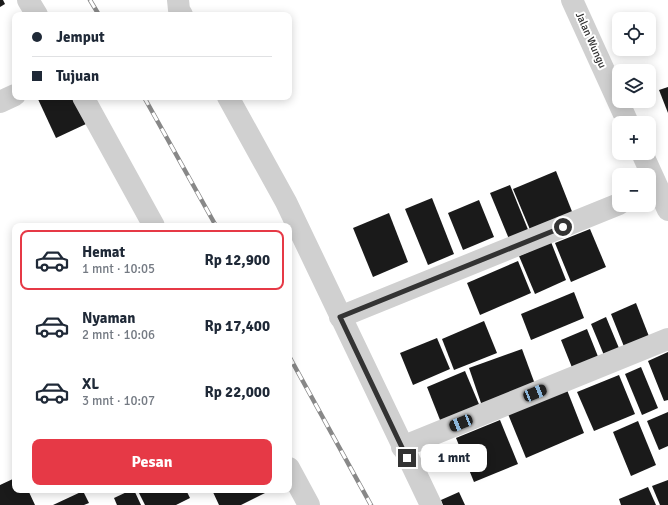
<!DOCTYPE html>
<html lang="id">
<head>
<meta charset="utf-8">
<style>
  body { margin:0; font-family:Signika,sans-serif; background:#f6f6f7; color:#1f2937; height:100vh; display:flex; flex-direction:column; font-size:15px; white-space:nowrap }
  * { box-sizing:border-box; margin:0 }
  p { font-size:13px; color:#747a83 }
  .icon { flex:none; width:22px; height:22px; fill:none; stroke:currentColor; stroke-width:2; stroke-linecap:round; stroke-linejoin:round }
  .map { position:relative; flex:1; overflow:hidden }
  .drawer { position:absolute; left:12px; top:223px; width:280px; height:270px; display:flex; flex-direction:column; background:#fff; border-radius:8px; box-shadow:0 2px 10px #0003 }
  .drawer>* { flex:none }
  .banner { position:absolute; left:12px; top:12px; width:280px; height:88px; border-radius:8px; box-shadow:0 2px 10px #0003; display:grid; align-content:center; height:88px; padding:0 20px; background:#fff }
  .buttons { position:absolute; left:612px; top:12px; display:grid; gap:8px }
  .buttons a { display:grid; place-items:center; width:44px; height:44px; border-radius:8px; background:#fff; box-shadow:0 2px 10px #0003; font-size:20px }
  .end { position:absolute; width:18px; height:18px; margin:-9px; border:5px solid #333; background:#fff; box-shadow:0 0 0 2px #fff }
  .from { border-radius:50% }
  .bubble { position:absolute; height:28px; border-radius:8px; background:#fff; box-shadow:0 2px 10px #0003; font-size:13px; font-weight:700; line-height:28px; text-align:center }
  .car { position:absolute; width:12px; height:24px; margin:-12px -6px; border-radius:5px; box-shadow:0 0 3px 1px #0007; background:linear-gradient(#222 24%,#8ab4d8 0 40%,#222 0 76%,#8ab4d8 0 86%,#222 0) }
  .banner b { display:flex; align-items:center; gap:14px; height:38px; font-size:15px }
  .banner b+b { border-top:1px solid #e0e1e3 }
  .banner i { width:10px; height:10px; background:#1f2937 }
  ul { padding:7px 0 0; list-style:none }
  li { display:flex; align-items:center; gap:12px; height:60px; margin:0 8px 6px; padding:0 12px; border:2px solid transparent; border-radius:8px }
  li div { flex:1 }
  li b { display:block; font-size:15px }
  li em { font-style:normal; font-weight:700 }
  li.on { border-color:#e63946 }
  li>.icon { width:36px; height:36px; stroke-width:1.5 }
  .button { display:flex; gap:8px; margin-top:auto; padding:8px 20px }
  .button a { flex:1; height:46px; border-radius:8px; background:#e63946; color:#fff; font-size:16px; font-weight:700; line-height:46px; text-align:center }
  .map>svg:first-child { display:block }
</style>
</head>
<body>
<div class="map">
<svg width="668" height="505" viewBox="0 0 668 505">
  <rect width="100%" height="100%" fill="#fff"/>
  <g fill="#1a1a1a">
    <polygon points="0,0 3,0 5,4 0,7"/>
    <polygon points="619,27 619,44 614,30"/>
    <polygon points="668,87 668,113 659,90"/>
    <polygon points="37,97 74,97 86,124 56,138"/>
    <polygon points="556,171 573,214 531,232 513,189"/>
    <polygon points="510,185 529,232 509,239 490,193"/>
    <polygon points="432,198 454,254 428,265 405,209"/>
    <polygon points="479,200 494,237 463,250 448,213"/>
    <polygon points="389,213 408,262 373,277 353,228"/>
    <polygon points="590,229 606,267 571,282 555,243"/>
    <polygon points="551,242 566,280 535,294 519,256"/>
    <polygon points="518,261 531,293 480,315 467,283"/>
    <polygon points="574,292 584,318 531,340 521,314"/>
    <polygon points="636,303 650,339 625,349 611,314"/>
    <polygon points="606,317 621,353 606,360 591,324"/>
    <polygon points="484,321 497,353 454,370 442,339"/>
    <polygon points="587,329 599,359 573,370 561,340"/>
    <polygon points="437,338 450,369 413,385 400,353"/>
    <polygon points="522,349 536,387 482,406 469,368"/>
    <polygon points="668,352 668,400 664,401 648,361"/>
    <polygon points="641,367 658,408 642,415 625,374"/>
    <polygon points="465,371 481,409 442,425 427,387"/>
    <polygon points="619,375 635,414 594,431 577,392"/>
    <polygon points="567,390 584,433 526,458 508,414"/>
    <polygon points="668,412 668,446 659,450 647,421"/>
    <polygon points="500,420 518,464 474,482 456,438"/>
    <polygon points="638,421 656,465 631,476 613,432"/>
    <polygon points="15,478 15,490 28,490 35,505 0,505 0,485"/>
    <polygon points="668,480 668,505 660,505 652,486"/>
    <polygon points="648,487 656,505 621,505 619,499"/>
    <polygon points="131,490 134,490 141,505 117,505 114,498"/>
    <polygon points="186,490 190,498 176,505 145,505 138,491"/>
    <polygon points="212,490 271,490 241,505 219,505"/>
    <polygon points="83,491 89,503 84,505 53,505"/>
    <polygon points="459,492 465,505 443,505 441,500"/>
  </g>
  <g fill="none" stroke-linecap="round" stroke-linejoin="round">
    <g stroke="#d0d0d0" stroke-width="22">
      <polyline points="28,0 37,15"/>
      <polyline points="178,0 179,10 182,15"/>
      <polyline points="572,0 628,123"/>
      <polyline points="83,97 154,226"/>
      <polyline points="228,97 286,202 431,505"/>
      <polyline points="0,102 15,95"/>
      <polyline points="642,153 668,210"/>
      <polyline points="340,317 619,204"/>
      <polyline points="402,447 668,339"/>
      <polyline points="289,468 309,505"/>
    </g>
    <defs>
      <g id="rail">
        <polyline points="90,0 99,15"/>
        <polyline points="144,97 216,226"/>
        <polyline points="289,356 371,505"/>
      </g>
    </defs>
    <use href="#rail" stroke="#888" stroke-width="4.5"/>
    <use href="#rail" stroke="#fff" stroke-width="3" stroke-dasharray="9" stroke-linecap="butt"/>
  </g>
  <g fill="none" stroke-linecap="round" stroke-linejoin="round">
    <polyline stroke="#333" stroke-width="5" points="407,458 340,317 563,227"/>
  </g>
  <g text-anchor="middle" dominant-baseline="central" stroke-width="4" stroke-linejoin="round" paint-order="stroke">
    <g font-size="11" fill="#333" stroke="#fff">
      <text transform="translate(591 40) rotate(66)">Jalan Wungu</text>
    </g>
  </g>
</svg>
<div class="buttons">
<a><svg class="icon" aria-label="locate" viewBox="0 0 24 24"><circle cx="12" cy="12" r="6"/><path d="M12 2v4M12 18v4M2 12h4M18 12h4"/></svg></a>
<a><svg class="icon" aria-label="layers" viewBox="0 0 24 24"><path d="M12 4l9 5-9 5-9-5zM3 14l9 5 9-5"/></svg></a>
<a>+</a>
<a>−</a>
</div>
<i class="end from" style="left:563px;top:227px"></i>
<i class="end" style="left:407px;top:458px"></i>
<div class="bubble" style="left:421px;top:444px;width:66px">1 mnt</div>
<i class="car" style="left:535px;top:393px;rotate:68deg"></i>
<i class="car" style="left:461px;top:423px;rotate:248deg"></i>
<div class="banner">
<b><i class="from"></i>Jemput</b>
<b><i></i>Tujuan</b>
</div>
<section class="drawer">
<ul>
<li class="on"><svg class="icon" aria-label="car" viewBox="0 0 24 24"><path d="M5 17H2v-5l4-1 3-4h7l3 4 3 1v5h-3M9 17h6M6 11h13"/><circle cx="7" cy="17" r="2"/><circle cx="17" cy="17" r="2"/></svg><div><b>Hemat</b><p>1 mnt · 10:05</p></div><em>Rp 12,900</em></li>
<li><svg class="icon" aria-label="car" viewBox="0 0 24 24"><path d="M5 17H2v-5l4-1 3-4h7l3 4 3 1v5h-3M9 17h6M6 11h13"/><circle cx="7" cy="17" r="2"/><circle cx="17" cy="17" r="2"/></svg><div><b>Nyaman</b><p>2 mnt · 10:06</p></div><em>Rp 17,400</em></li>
<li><svg class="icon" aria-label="car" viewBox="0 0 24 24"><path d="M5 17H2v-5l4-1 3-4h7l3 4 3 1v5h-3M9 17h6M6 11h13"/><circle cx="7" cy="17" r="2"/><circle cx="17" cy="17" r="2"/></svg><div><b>XL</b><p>3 mnt · 10:07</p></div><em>Rp 22,000</em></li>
</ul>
<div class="button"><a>Pesan</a></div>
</section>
</div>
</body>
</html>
